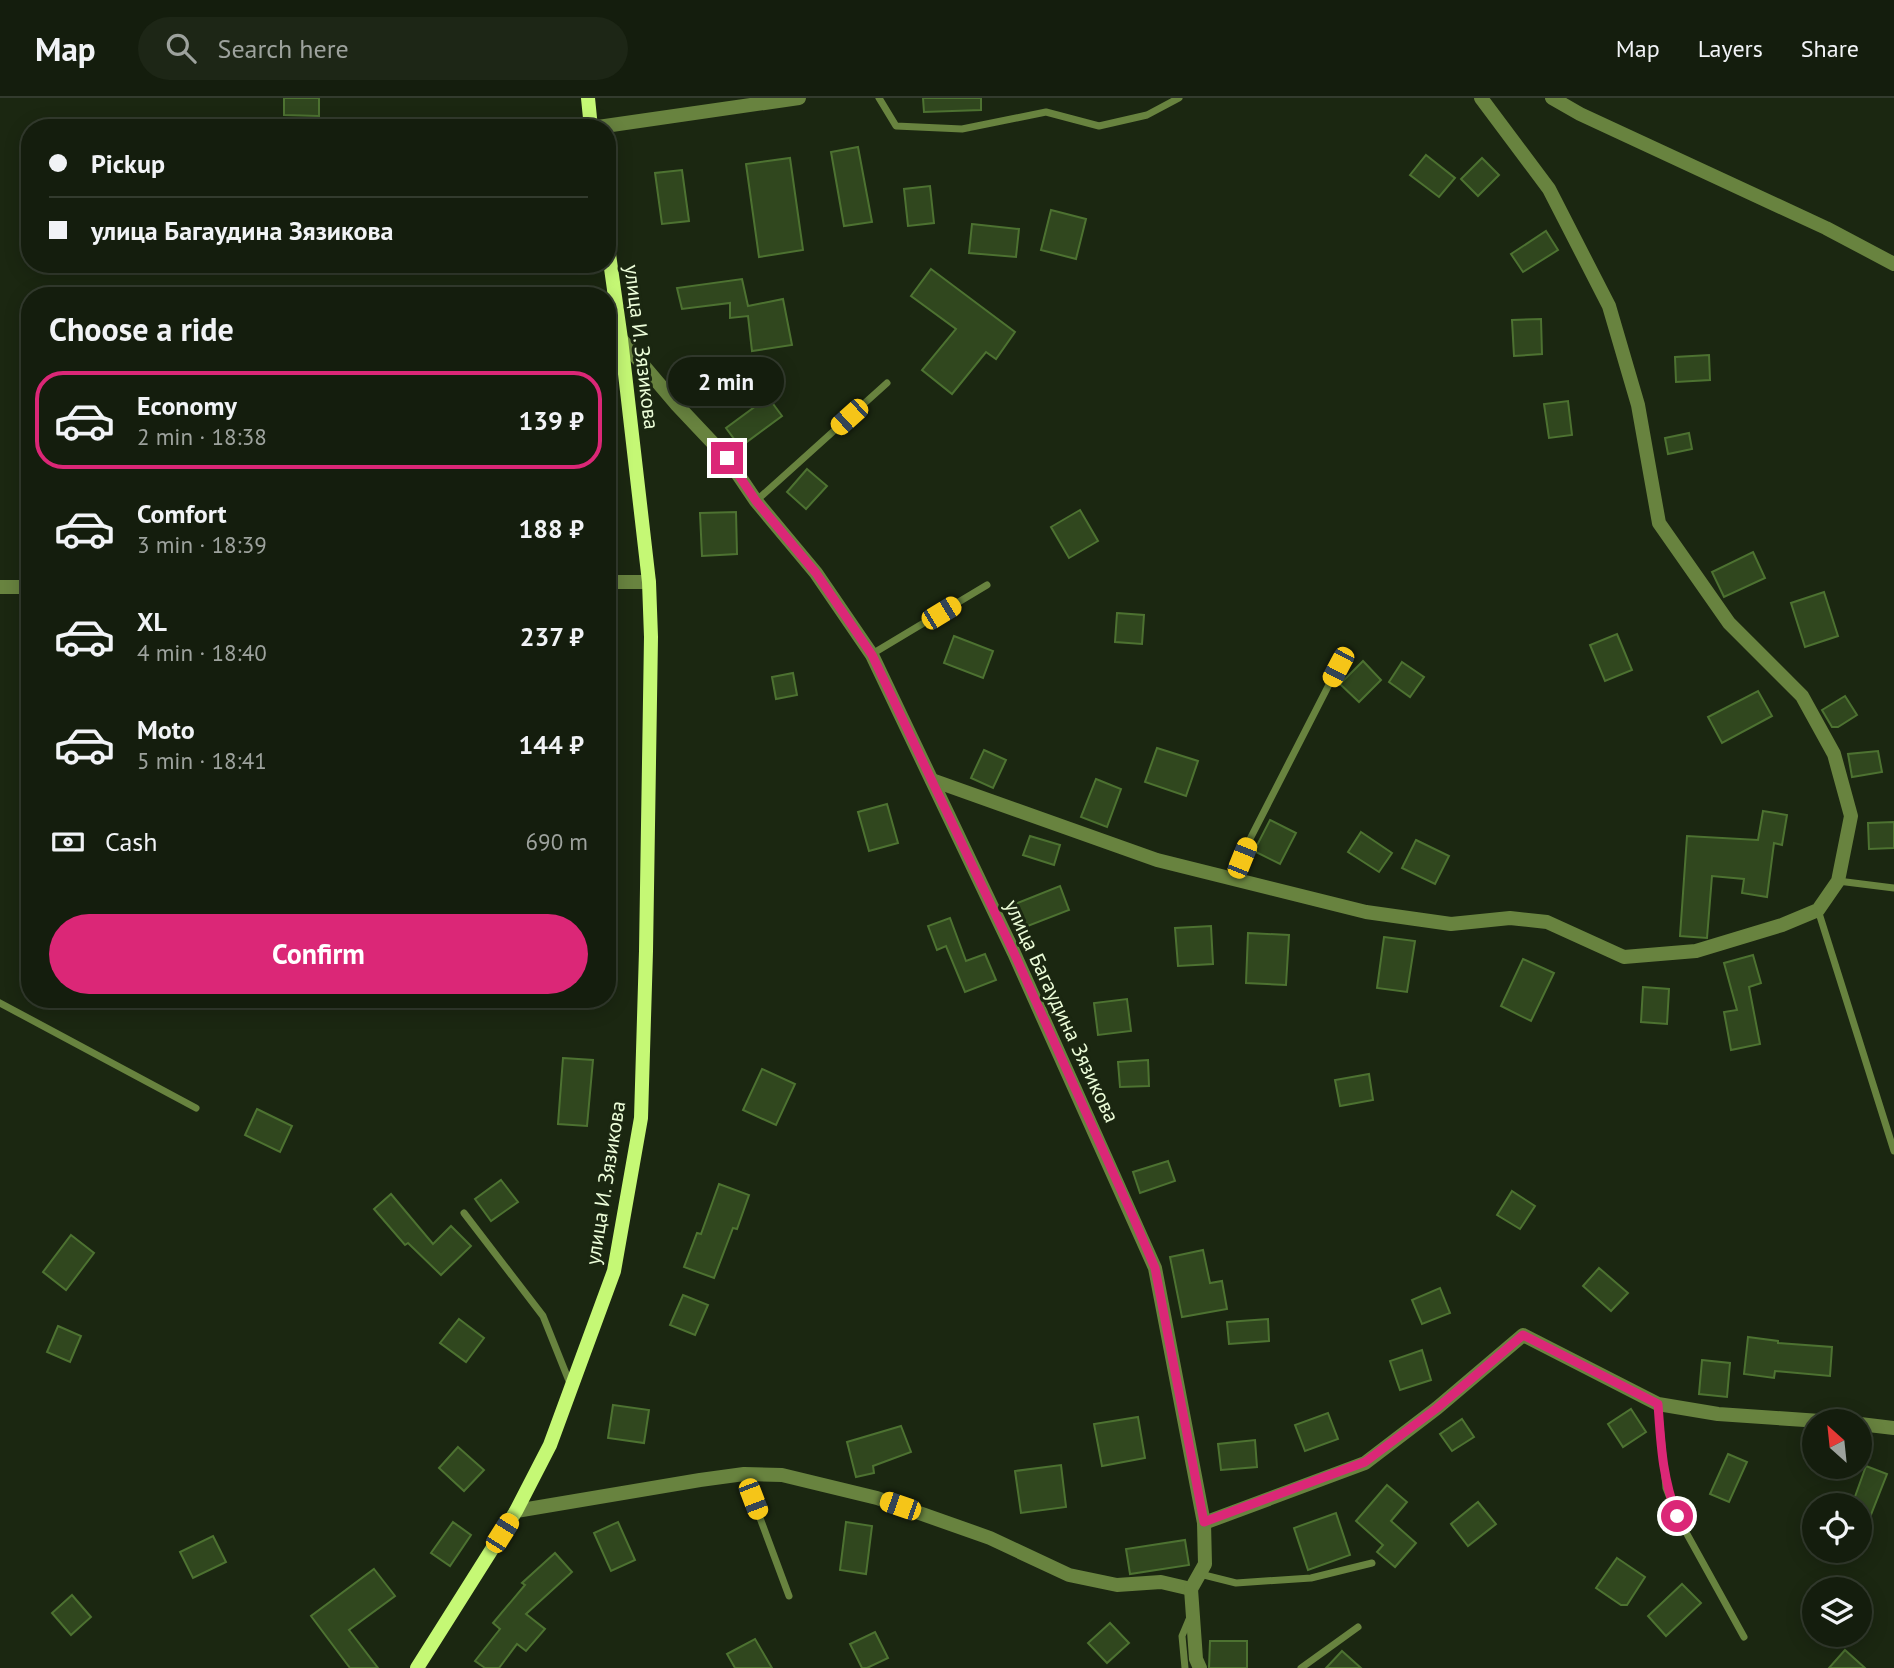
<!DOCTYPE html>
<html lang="en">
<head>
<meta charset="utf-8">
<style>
  body { margin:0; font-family:"PT Sans",sans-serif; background:#1d2616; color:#f1f3f6; height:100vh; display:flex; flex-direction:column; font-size:26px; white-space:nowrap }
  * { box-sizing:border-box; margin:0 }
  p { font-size:23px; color:#9da29d }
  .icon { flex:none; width:38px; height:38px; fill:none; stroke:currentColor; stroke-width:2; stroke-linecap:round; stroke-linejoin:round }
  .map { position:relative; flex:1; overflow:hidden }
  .sheet { position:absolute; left:21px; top:189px; width:595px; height:721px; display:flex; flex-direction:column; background:#141d0d; border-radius:28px; box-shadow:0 4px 18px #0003,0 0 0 2px #333b2e }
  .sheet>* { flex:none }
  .hud { position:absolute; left:21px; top:21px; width:595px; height:154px; border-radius:28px; box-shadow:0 4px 18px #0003,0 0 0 2px #333b2e; display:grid; align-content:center; height:154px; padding:0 28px; background:#141d0d }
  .needle { width:46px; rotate:333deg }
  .buttons { position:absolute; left:1802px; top:1311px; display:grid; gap:14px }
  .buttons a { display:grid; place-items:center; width:70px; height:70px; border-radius:50%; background:#141d0d; box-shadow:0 4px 18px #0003,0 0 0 2px #333b2e; font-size:35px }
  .end { position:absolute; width:32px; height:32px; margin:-16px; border:9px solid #db2777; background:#fff; box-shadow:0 0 0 4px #fff }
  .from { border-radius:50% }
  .bubble { position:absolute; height:49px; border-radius:24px; background:#141d0d; box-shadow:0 4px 18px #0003,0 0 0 2px #333b2e; font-size:23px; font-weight:700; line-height:49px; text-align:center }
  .car { position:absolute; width:21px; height:42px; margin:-21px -10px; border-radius:9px; box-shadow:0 0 5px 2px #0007; background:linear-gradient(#f5c518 24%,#345 0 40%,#f5c518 0 76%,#345 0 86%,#f5c518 0) }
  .hud b { display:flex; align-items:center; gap:24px; height:66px; font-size:26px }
  .hud b+b { border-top:2px solid #333b2e }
  .hud i { width:18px; height:18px; background:#f1f3f6 }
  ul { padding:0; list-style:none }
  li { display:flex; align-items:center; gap:21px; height:98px; margin:0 14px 10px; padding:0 14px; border:4px solid transparent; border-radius:28px }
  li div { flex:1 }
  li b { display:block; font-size:26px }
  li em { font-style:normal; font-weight:700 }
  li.active { border-color:#db2777 }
  li>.icon { width:63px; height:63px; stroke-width:1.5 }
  h2 { padding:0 28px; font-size:32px; line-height:84px }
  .pay { display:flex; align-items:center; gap:18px; height:77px; padding:0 28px; font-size:26px }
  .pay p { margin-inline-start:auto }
  .button { display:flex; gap:14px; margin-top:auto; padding:14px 28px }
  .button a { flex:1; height:80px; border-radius:42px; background:#db2777; color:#fff; font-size:28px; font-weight:700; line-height:80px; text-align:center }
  header { display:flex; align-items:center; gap:42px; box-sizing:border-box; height:98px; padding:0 35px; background:#141d0d; border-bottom:2px solid #333b2e }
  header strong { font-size:33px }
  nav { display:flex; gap:38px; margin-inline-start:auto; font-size:24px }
  .search { width:490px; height:63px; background:#1d2616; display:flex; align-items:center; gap:18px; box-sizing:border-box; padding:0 24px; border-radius:38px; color:#9da29d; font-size:26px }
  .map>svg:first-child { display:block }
</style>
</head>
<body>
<header>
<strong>Map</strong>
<div class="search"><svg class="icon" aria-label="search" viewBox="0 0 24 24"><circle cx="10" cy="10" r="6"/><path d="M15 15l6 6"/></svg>Search here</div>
<nav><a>Map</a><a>Layers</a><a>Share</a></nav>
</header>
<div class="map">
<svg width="1894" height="1570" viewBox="0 0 1894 1570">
  <rect width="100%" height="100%" fill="#1b2711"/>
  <g fill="#30471e" stroke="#4d7231" stroke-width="2">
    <polygon points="284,0 319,0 319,18 284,17"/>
    <polygon points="923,0 981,0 981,12 924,14"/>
    <polygon points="858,49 872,124 844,128 831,54"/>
    <polygon points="1426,57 1455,80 1439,99 1410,77"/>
    <polygon points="790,60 803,152 759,159 746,66"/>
    <polygon points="1482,60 1499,77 1478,98 1461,81"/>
    <polygon points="682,72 689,123 662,126 655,75"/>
    <polygon points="930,88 934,125 908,128 904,91"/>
    <polygon points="1051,112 1086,121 1076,161 1041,152"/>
    <polygon points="972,126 1019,131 1016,159 969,155"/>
    <polygon points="1546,133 1558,152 1523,174 1511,156"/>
    <polygon points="931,171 1015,234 996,261 986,254 952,296 922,272 956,231 911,198"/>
    <polygon points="742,181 748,208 783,201 792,247 752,253 748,218 730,220 730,205 682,211 677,190"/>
    <polygon points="1541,221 1542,256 1514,258 1512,222"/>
    <polygon points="1709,257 1710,282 1676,284 1675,259"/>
    <polygon points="768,299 782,318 740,349 726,330"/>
    <polygon points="1568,303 1572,337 1549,340 1544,306"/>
    <polygon points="1689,335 1692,351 1668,356 1665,340"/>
    <polygon points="807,371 827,388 806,411 787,394"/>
    <polygon points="1080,412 1098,443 1069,460 1051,429"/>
    <polygon points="736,414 737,456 702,458 700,415"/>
    <polygon points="1753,454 1765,480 1724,499 1712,474"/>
    <polygon points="1824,494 1838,538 1805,549 1791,505"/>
    <polygon points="1117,515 1144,517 1142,546 1115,544"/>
    <polygon points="1617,536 1632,572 1605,583 1590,547"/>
    <polygon points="954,538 993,553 983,580 944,565"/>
    <polygon points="1363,563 1381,582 1359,604 1340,586"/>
    <polygon points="1402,564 1424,579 1410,599 1389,584"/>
    <polygon points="793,575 797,597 776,601 772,579"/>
    <polygon points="1758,593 1772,618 1722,645 1708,619"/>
    <polygon points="1845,598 1857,617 1838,629 1832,629 1822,612"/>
    <polygon points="1157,650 1198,663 1186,698 1145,684"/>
    <polygon points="984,652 1006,662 993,690 971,680"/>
    <polygon points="1878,653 1882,674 1852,679 1848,656"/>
    <polygon points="1096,681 1121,691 1107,729 1081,719"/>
    <polygon points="887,706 898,745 869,753 858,714"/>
    <polygon points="1763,713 1787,717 1782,747 1774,745 1767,799 1742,795 1744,781 1712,778 1707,840 1680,838 1687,738 1758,742"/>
    <polygon points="1270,722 1296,735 1280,766 1254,753"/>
    <polygon points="1894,724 1894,750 1869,751 1868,725"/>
    <polygon points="1361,734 1392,755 1379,774 1348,754"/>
    <polygon points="1030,738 1060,747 1054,767 1023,757"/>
    <polygon points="1416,742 1449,758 1435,786 1402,770"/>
    <polygon points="1060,788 1069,812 1020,831 1010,808"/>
    <polygon points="950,820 966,863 985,856 996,882 965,894 946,848 937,852 928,828"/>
    <polygon points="1211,828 1213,866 1178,868 1175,830"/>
    <polygon points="1248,835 1289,837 1286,887 1246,885"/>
    <polygon points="1384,839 1415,843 1407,894 1377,890"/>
    <polygon points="1753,857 1761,885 1749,889 1760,946 1731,952 1724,914 1737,912 1724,865"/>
    <polygon points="1523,861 1554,875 1531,923 1501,908"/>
    <polygon points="1643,889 1669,891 1667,926 1641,924"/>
    <polygon points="1127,901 1131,933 1098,937 1094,905"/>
    <polygon points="563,960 593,962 587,1028 558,1026"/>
    <polygon points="1148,962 1149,988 1120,989 1118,964"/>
    <polygon points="762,971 795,986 776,1027 743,1012"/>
    <polygon points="1369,976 1373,1002 1340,1008 1335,982"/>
    <polygon points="257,1011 292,1028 280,1054 245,1037"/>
    <polygon points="1168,1063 1175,1083 1140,1095 1133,1074"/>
    <polygon points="501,1082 518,1104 491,1123 475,1101"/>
    <polygon points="719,1086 749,1097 737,1131 733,1130 714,1180 684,1169 697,1135 701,1136"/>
    <polygon points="1512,1093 1535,1108 1520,1131 1497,1117"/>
    <polygon points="391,1096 433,1146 451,1128 471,1148 441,1177 408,1145 405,1147 374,1111"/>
    <polygon points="71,1137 94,1155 66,1192 43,1174"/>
    <polygon points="1203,1152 1210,1185 1222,1183 1227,1211 1182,1219 1170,1159"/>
    <polygon points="1599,1170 1628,1195 1611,1213 1583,1188"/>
    <polygon points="1440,1190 1450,1215 1422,1226 1412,1202"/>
    <polygon points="683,1197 708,1207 695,1237 670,1227"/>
    <polygon points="459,1221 484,1240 466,1264 440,1245"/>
    <polygon points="1268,1221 1269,1243 1229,1246 1227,1224"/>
    <polygon points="58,1228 81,1238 70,1264 47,1254"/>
    <polygon points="1748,1239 1778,1243 1778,1245 1832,1249 1830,1278 1775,1273 1774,1280 1744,1276"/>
    <polygon points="1422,1252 1431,1282 1400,1292 1390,1263"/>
    <polygon points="1702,1262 1730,1265 1727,1299 1699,1296"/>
    <polygon points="613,1307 649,1312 644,1345 608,1340"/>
    <polygon points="1631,1311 1646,1334 1623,1349 1608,1326"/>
    <polygon points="1328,1315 1338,1341 1305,1353 1295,1327"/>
    <polygon points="1138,1319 1145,1360 1102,1368 1094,1326"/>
    <polygon points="1462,1321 1474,1339 1452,1353 1440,1336"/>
    <polygon points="901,1328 911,1354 873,1368 874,1375 856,1379 847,1344"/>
    <polygon points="1255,1342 1257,1369 1221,1372 1218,1346"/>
    <polygon points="458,1349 484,1372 464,1393 439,1370"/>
    <polygon points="1728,1356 1747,1364 1729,1404 1710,1396"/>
    <polygon points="1061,1367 1066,1409 1021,1415 1015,1373"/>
    <polygon points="1866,1368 1887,1376 1861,1442 1860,1407 1852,1407"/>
    <polygon points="1387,1387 1407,1404 1391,1423 1416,1445 1395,1469 1377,1454 1383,1447 1356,1423"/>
    <polygon points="1478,1404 1496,1426 1468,1448 1451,1426"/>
    <polygon points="1336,1415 1350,1457 1308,1472 1294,1430"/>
    <polygon points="453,1424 471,1437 450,1468 431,1455"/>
    <polygon points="618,1424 635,1462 611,1473 594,1435"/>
    <polygon points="846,1424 872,1428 866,1476 840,1472"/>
    <polygon points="213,1438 226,1464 193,1480 180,1454"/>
    <polygon points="1185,1442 1189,1467 1130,1476 1126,1451"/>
    <polygon points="555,1455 572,1474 526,1516 545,1531 526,1553 517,1546 499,1570 485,1570 475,1563 500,1531 493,1525 525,1487 522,1485"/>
    <polygon points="1617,1460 1645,1479 1627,1507 1621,1507 1596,1490"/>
    <polygon points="374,1471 395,1498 349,1532 378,1570 350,1570 311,1518"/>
    <polygon points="1682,1486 1701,1505 1666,1538 1648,1518"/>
    <polygon points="72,1497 91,1519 71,1537 52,1515"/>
    <polygon points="1110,1525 1129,1545 1107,1565 1088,1545"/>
    <polygon points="875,1534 888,1560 867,1570 862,1570 850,1546"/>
    <polygon points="755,1541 772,1570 735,1570 727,1556"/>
    <polygon points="1210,1543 1247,1543 1247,1570 1209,1570"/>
    <polygon points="1845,1552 1865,1570 1829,1570"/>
    <polygon points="1342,1553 1361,1570 1326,1570"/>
  </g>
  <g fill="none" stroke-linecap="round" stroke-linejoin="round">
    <g stroke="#68833f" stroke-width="7">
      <polyline points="879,0 896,28 962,31 1046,14 1099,28 1147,17 1179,0"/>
      <polyline points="756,403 887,285"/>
      <polyline points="872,556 987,487"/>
      <polyline points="1234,781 1251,739 1338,569"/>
      <polyline points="1838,783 1894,790"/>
      <polyline points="1818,812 1894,1053"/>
      <polyline points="0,905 196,1010"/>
      <polyline points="464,1115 543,1218 571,1288"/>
      <polyline points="1658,1306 1666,1390 1677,1418 1744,1539"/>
      <polyline points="744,1377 789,1498"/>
      <polyline points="1200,1476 1236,1485 1311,1480 1372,1465"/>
      <polyline points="1185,1570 1182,1538 1190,1519"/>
      <polyline points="1301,1570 1358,1529"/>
    </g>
    <g stroke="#68833f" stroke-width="14">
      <polyline points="591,30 799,0"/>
      <polyline points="607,484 649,484"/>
      <polyline points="0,489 30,489"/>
      <polyline points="932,682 1157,762 1366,814 1451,826 1510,820 1547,824 1624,859 1696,853 1782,827 1818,812 1838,783 1851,718 1834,656 1802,598 1729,525 1659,425 1638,307 1609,208 1549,91 1481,0"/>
      <polyline points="1860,1326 1894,1330"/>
      <polyline points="516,1413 700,1382 744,1376 782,1377 877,1400 990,1440 1069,1477 1117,1487 1161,1484 1191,1491"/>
      <polyline points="1204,1425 1365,1365 1437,1310 1523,1237 1658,1306 1718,1316 1820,1323"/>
    </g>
    <g stroke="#68833f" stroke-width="14">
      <polyline points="1552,0 1580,16 1826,130 1894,166"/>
      <polyline points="621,241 677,307 727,360 756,403 816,475 872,557 1014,855 1155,1170 1204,1425 1205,1466 1191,1491 1196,1561 1200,1570"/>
    </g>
    <g stroke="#c5f875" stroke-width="14">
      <polyline points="588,0 591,30"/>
      <polyline points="417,1570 516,1413 550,1347 614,1173 641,1020 646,853 651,539 649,484 621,241 607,142"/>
    </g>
  </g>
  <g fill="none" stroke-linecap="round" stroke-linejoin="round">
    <path stroke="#db2777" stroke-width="9" d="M727 360 756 403 816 475 872 557 1014 855 1134 1121 1155 1170 1204 1424 1365 1364 1437 1310 1523 1237 1658 1306C1661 1347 1662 1378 1677 1418"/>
  </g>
  <g text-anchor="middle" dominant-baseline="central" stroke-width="6" stroke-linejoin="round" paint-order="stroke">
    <g font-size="21" fill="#ecfdd9" stroke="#1b2711">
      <text transform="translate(642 249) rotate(83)">улица И. Зязикова</text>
      <text transform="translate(1062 913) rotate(65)">улица Багаудина Зязикова</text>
      <text transform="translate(605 1085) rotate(-81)">улица И. Зязикова</text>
    </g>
  </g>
</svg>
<div class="buttons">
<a><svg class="needle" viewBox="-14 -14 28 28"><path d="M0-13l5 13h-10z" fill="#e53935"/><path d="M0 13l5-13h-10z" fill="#9da29d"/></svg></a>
<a><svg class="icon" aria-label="locate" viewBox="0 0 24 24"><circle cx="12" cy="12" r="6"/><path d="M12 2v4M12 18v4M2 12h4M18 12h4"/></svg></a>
<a><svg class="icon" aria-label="layers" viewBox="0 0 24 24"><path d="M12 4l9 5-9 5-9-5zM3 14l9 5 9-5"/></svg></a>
</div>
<i class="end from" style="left:1677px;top:1418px"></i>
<i class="end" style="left:727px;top:360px"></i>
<div class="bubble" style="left:668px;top:259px;width:116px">2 min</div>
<i class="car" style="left:849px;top:319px;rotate:228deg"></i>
<i class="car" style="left:941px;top:515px;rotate:59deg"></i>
<i class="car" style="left:1338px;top:569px;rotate:208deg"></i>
<i class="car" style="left:1242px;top:760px;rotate:22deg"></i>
<i class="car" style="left:753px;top:1401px;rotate:159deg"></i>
<i class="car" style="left:900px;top:1408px;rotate:289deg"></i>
<i class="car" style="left:502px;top:1435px;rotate:32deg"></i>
<div class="hud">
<b><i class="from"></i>Pickup</b>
<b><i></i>улица Багаудина Зязикова</b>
</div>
<section class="sheet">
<h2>Choose a ride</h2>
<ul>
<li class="active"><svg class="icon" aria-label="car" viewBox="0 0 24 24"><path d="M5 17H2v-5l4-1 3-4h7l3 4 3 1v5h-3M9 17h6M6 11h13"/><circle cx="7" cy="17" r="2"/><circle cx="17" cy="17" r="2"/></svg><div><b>Economy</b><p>2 min · 18:38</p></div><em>139 ₽</em></li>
<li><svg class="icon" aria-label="car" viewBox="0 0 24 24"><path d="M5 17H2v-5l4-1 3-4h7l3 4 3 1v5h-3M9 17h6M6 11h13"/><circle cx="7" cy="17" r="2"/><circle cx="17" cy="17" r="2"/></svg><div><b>Comfort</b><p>3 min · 18:39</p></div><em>188 ₽</em></li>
<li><svg class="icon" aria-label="car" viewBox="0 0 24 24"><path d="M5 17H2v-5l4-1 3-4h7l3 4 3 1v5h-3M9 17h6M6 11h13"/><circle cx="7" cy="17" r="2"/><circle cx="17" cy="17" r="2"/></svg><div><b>XL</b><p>4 min · 18:40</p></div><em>237 ₽</em></li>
<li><svg class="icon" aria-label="car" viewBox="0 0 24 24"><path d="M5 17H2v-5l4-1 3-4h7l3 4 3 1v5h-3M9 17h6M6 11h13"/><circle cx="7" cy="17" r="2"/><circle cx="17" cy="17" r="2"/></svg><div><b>Moto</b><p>5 min · 18:41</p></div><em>144 ₽</em></li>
</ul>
<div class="pay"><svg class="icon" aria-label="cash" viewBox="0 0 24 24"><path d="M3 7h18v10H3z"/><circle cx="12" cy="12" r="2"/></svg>Cash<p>690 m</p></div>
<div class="button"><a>Confirm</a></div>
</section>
</div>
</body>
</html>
